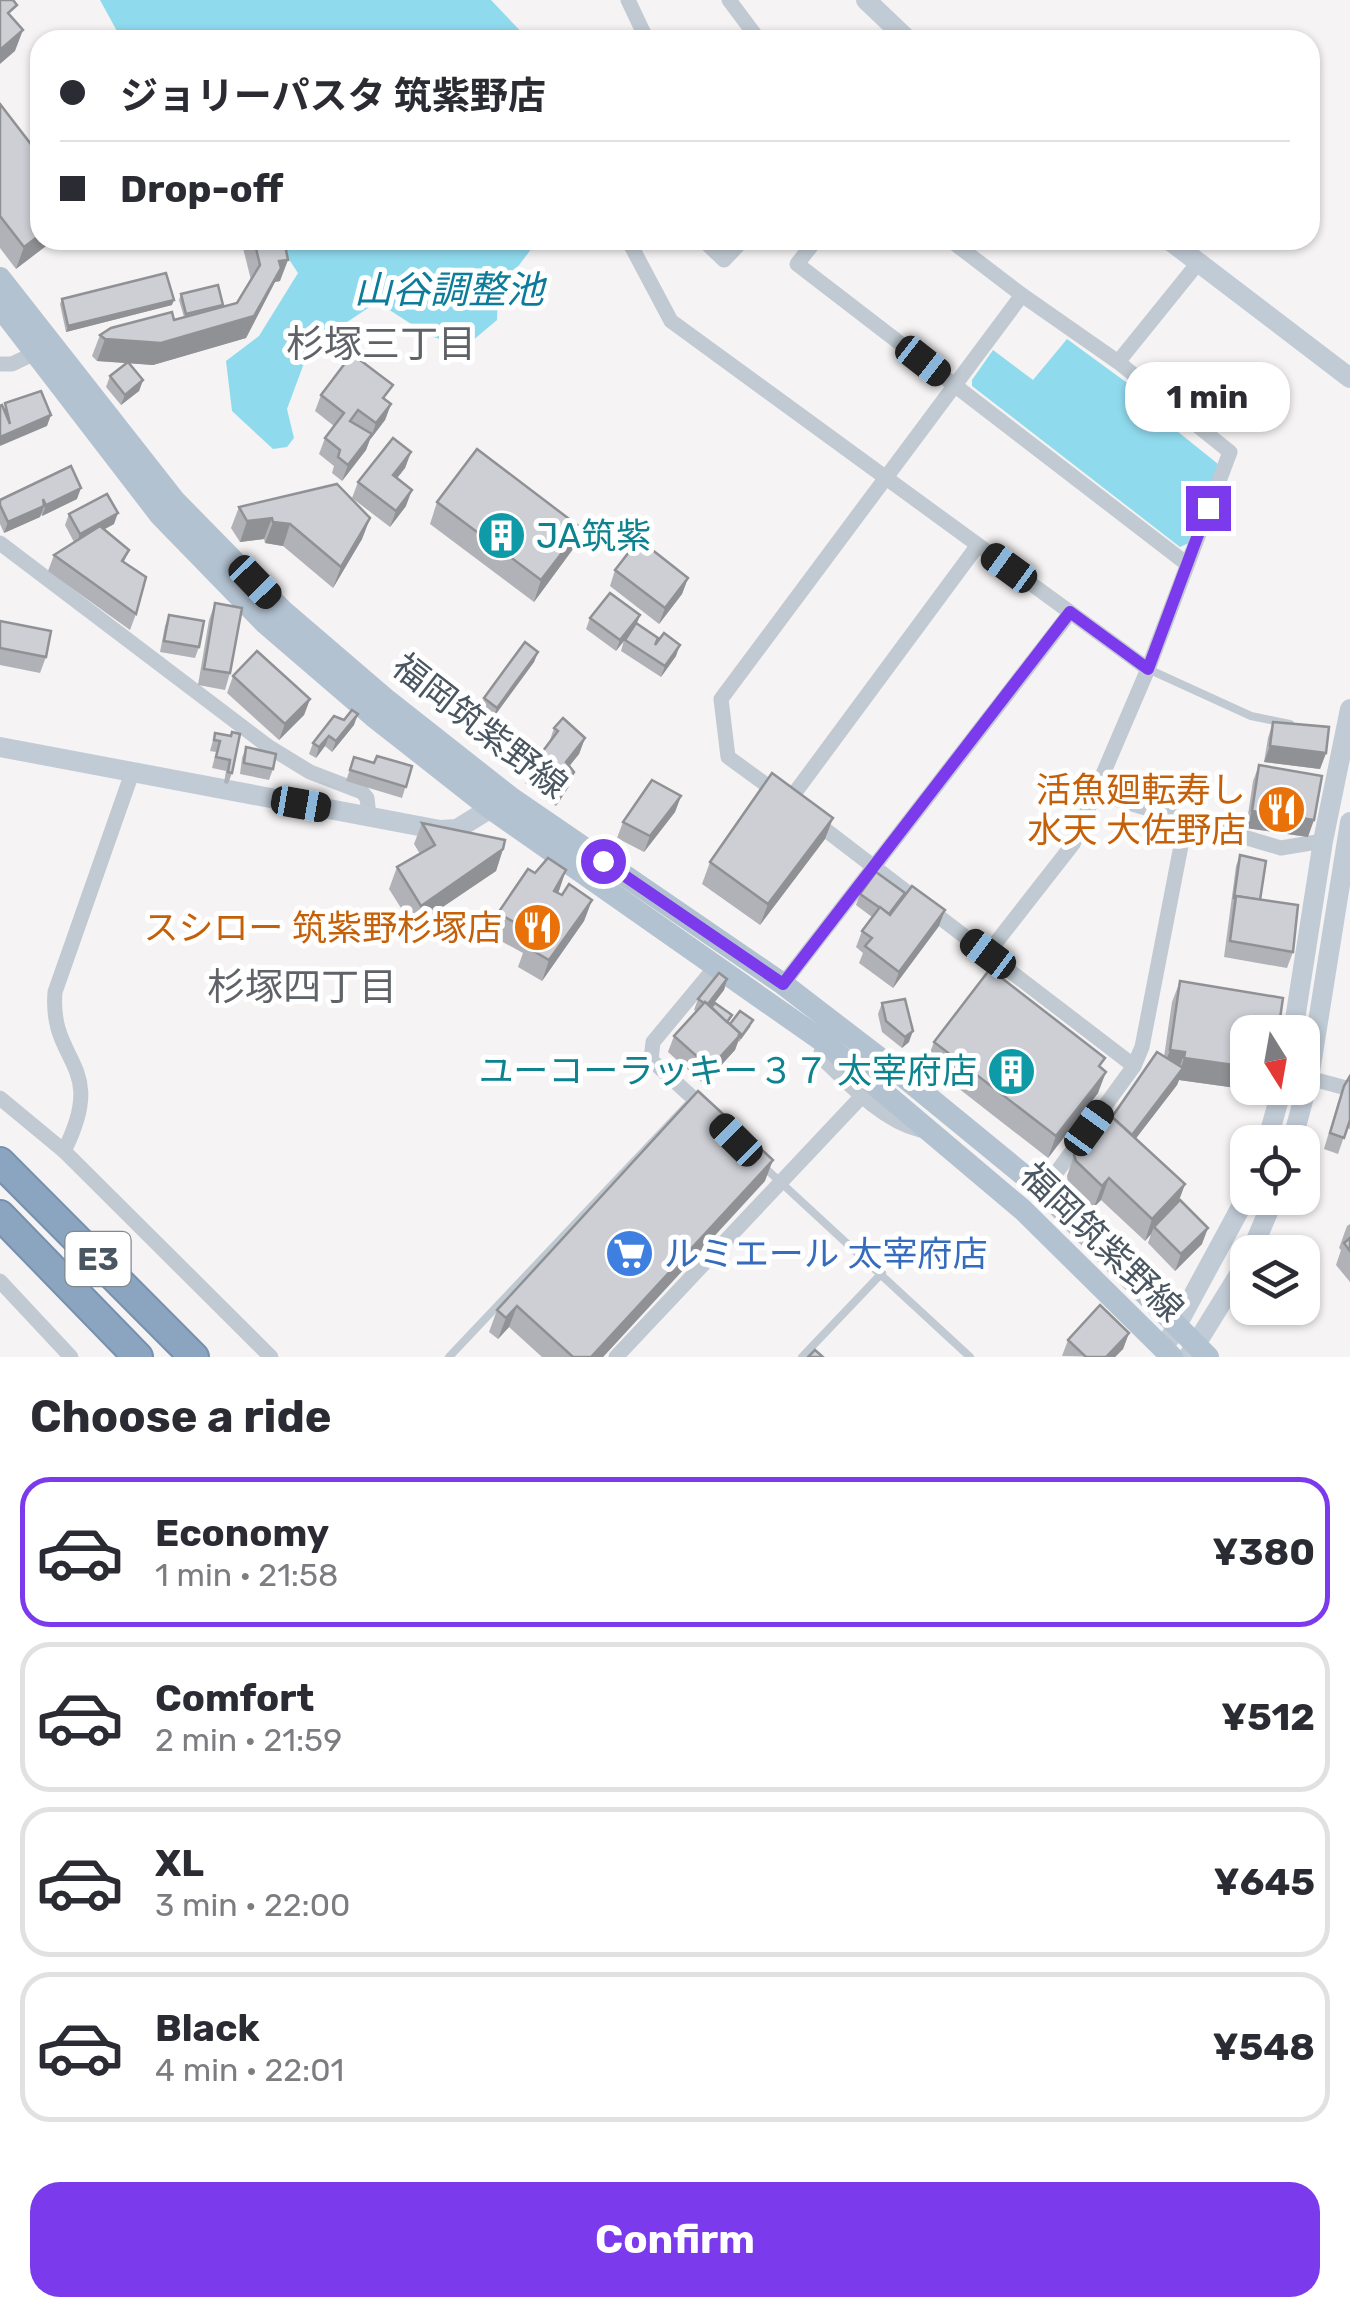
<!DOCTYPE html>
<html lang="en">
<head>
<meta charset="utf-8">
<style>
  body { margin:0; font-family:Rubik,"Noto Sans JP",sans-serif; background:#f7f7f7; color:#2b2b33; height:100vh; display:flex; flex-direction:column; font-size:38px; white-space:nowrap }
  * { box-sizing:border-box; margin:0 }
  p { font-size:32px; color:#7c7c81 }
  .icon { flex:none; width:55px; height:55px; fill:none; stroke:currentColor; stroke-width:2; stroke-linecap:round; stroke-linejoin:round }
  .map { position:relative; height:1357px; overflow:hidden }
  .sheet { display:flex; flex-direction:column; background:#fff; flex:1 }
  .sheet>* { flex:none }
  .top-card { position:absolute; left:30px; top:30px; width:1290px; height:220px; border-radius:30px; box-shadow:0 2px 8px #0004; display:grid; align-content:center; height:220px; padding:0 30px; background:#fff }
  .needle { width:65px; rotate:169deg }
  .buttons { position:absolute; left:1230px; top:1015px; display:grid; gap:20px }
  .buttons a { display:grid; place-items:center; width:90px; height:90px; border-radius:20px; background:#fff; box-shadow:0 2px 8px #0004; font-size:50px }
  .end { position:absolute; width:45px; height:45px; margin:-22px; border:12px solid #7c3aed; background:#fff; box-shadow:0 0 0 5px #fff }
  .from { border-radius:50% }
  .bubble { position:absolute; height:70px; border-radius:30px; background:#fff; box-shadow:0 2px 8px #0004; font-size:32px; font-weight:700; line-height:70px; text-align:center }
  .car { position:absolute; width:30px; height:60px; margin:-30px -15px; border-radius:12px; box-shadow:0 0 8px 2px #0007; background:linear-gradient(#222 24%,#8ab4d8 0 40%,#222 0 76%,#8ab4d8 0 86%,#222 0) }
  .top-card b { display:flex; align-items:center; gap:35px; height:95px; font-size:38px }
  .top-card b+b { border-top:2px solid #e1e1e2 }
  .top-card i { width:25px; height:25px; background:#2b2b33 }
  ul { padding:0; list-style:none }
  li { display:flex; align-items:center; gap:30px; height:150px; margin:0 20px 15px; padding:0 10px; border:5px solid #e1e1e2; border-radius:30px }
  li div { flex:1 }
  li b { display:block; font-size:38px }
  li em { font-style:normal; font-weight:700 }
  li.active { border-color:#7c3aed }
  li>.icon { width:90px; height:90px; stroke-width:1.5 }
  h2 { padding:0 30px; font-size:45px; line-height:120px }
  .primary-button { display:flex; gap:20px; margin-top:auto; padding:20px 30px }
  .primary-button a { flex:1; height:115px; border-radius:30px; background:#7c3aed; color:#fff; font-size:40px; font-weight:700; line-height:115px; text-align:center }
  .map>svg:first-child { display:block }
</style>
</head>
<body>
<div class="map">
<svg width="1350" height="1357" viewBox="0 0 1350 1357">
  <rect width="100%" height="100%" fill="#f5f3f3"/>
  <g fill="#90daee">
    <polygon points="100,0 491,0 529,40 151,40 145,33 118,33"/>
    <polygon points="276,240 538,240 498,293 497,320 465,347 430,336 377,302 310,347 287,409 294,438 287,447 273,449 232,411 226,361 259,336 298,273"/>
    <polygon points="1067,339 1171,415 1167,423 1218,464 1189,543 1180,547 972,386 972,380 993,350 1033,380"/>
  </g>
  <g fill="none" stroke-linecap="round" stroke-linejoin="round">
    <defs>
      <g id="highway">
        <polyline points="0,1162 194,1357"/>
        <polyline points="0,1215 138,1357"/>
      </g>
    </defs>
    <use href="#highway" stroke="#7690ad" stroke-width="32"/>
    <g stroke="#c1cad2" stroke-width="8">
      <polyline points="1148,669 1251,716 1290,724"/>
      <polyline points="764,1167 970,1357"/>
      <polyline points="449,1357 694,1098"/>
      <polyline points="802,1357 882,1273"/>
    </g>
    <g stroke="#c1cad2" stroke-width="15">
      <polyline points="628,0 647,40"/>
      <polyline points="729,0 759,40"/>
      <polyline points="628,240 671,321 1148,669"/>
      <polyline points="703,240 724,260 743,240"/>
      <polyline points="816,240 797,264 1187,564"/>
      <polyline points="950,240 1022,295 1118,362 1230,452 1148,669 1073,844 987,954"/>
      <polyline points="1118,362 1198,263"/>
      <polyline points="0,364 12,364 35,353"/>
      <polyline points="0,543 269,747 310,772 362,792 367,798 369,816"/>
      <polyline points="1095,793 1281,848 1323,841"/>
      <polyline points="780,795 728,757 721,699 1022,295"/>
      <polyline points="788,802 978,545"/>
      <polyline points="814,821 1134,1066"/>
      <polyline points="783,984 1070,613"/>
      <path d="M824 1042 820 1056C848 1083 881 1120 920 1130"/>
      <polyline points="1309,1078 1350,1089"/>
      <polyline points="692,1097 651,1060 653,1042 717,965"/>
      <polyline points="0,1098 64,1151 271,1357"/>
      <path d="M64 1151C109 1062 49 1065 55 992L132 773"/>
      <polyline points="1043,1191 1134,1066 1142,1047 1186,820"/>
      <polyline points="0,1281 71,1357"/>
      <polyline points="616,1357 862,1096"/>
    </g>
    <g stroke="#c1cbd6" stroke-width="20">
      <polyline points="866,0 908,40"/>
      <polyline points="1169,240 1350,378"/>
      <polyline points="0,747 440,830 457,829 504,800"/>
      <polyline points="1293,1032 1323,841 1350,709"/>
      <polyline points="1267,1142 1282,1088"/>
      <polyline points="1292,1142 1309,1078 1350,822"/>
      <polyline points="1251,1252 1274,1198"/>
      <polyline points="1170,1338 1248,1194"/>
      <polyline points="1188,1357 1248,1260"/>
    </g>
    <g stroke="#b3c2d1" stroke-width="22">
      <polyline points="0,278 175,501 282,610 388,701 510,797 783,984 899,1073 1043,1191 1208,1357"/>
      <polyline points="0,307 160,515 266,624 373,716 490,808 824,1042 1023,1210 1172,1357"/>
    </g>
    <use href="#highway" stroke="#8ba5c1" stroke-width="28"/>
  </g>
  <g fill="#b0b2b7">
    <polygon points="0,104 40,240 16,269 0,248"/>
    <polygon points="241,240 284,240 280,281 275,282 246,338 153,365 129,363 143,380 139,391 121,405 106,387 110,376 127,363 97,361 92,356 100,335 184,317 179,300 181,294 222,307 237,303 251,280"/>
    <polygon points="62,299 172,305 66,332 60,304"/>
    <polygon points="321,395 387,401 391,404 385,420 370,439 366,450 342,481 332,473 334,466 319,454 325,438 334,426 315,411"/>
    <polygon points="411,452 405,468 397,478 406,506 390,527 352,498 358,482"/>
    <polygon points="77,499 42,516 41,514 40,517 4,533 0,524 0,500"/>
    <polygon points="437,502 581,528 573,549 534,602 430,524"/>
    <polygon points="239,507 370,518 362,539 333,588 283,546 265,543 264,539 240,542 231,528"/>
    <polygon points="69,514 114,524 104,529 129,550 124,562 136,614 130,630 48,571 54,555 74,542 65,525"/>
    <polygon points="615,570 688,578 682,594 659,624 610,586"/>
    <polygon points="215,603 230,673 225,690 198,685 209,620"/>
    <polygon points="169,615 199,647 195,658 160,652 165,626"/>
    <polygon points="590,618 636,624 655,645 676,656 661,677 621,651 624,640 616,651 586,629"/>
    <polygon points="0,621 46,657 40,673 0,665"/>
    <polygon points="538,652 534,662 493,718 480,709 484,698"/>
    <polygon points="233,676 310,699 304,715 279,740 227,693"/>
    <polygon points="1273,722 1326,753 1320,769 1264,762 1268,738"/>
    <polygon points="354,725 332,752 325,746 316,758 309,754 313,743"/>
    <polygon points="554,728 585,738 579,754 569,766 574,772 568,788 556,806 525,783 531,767 549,743"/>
    <polygon points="215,733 231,736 232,773 228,784 224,783 226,771 212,768 216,752 210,751"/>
    <polygon points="246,747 273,769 269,780 240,774 242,758"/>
    <polygon points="354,757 374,763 412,766 402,798 346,781"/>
    <polygon points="1259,765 1308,837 1246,828 1253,781"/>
    <polygon points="681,796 675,812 644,852 617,838 623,822"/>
    <polygon points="833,818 825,839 760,925 702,884 710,862"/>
    <polygon points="422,823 503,849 496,871 413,927 389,889 397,867 420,854 414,844"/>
    <polygon points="1240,855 1260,900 1293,952 1287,968 1224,957 1236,866"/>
    <polygon points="557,893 562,895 592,900 584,921 542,981 518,967 523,953 490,935 498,913"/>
    <polygon points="860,894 939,926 893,988 859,963 863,953 856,947 862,931 872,917 856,905"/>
    <polygon points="727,979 724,990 711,1007 732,1015 728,1023 730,1025 751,1026 739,1042 738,1041 735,1050 704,1084 668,1052 674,1036 696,1011 694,1010 698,999"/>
    <polygon points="1180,981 1248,1088 1267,1088 1265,1092 1179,1080 1177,1085 1135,1139 1185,1184 1178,1202 1202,1244 1175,1271 1148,1243 1151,1234 1145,1241 1101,1200 1094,1207 1068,1183 1067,1176 1074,1155 1112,1117 1164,1057 1172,1002"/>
    <polygon points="882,1003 909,1042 902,1048 882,1032 878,1014"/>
    <polygon points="934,1042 1102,1068 1098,1093 1048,1158 926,1063"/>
    <polygon points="1350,1076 1350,1129 1347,1128 1338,1154 1324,1149 1338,1102 1344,1086"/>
    <polygon points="765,1181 603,1357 542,1357 509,1327 498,1339 489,1332 497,1310"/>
    <polygon points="1350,1224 1350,1282 1336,1265 1341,1250 1339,1248 1347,1226"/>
    <polygon points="1129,1333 1123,1349 1115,1357 1062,1356 1068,1340"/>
  </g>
  <g fill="#909195">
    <polygon points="23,30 15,51 0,64 0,50"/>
    <polygon points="40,235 40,240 54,240 16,269 24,247"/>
    <polygon points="288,260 280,281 275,282 246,338 153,365 97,361 105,339 254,316 279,261"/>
    <polygon points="174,300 172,305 66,332 68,326"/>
    <polygon points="143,380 139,391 121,405 125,395"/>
    <polygon points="391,404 385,420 370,440 376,423"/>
    <polygon points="51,415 47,426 0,446 0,437"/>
    <polygon points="372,434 366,450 342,481 348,465"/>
    <polygon points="411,452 405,468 387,491 393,475"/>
    <polygon points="81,488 77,499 42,516 46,505"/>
    <polygon points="412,490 406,506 390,527 396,511"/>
    <polygon points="44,506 40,517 4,533 8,522"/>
    <polygon points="118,513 114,524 76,545 80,534"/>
    <polygon points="272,518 264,539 240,542 247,521"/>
    <polygon points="370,518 362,539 333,588 341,567"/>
    <polygon points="273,522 290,524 283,546 265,543"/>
    <polygon points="581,528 573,549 534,602 541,580"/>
    <polygon points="688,578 682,594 659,624 665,608"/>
    <polygon points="640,615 636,626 616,651 620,640"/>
    <polygon points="680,645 676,656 661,677 665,666"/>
    <polygon points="538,652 534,662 493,718 497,708"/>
    <polygon points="310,699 304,715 279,740 285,724"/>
    <polygon points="358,714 354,725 332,752 336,741"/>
    <polygon points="329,736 325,746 316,758 319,747"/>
    <polygon points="585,738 579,754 560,778 566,762"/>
    <polygon points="1270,746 1326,753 1320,769 1264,762"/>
    <polygon points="574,772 568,788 556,806 562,790"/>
    <polygon points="681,796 675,812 644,852 650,836"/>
    <polygon points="1252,811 1314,820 1308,837 1246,828"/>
    <polygon points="833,818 825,839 760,925 768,904"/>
    <polygon points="503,849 496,871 413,927 421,906"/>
    <polygon points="566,870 559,891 546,913 554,891"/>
    <polygon points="592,900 584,921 542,981 549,960"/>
    <polygon points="945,910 939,926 893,988 899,972"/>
    <polygon points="727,979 724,990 703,1017 707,1006"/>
    <polygon points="913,1031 909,1042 902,1048 905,1037"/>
    <polygon points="741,1034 735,1050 704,1084 710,1068"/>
    <polygon points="1170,1050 1185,1052 1177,1074 1162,1072"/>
    <polygon points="1184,1058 1248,1067 1248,1088 1267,1088 1265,1092 1179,1080 1177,1085 1124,1154 1130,1137 1179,1074"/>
    <polygon points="1106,1072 1098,1093 1048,1158 1056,1136"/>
    <polygon points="773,1160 765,1181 603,1357 591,1357"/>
    <polygon points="1109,1178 1101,1200 1094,1207 1102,1186"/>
    <polygon points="1185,1184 1177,1206 1154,1227 1151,1234 1145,1241 1152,1219"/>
    <polygon points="1208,1228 1202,1244 1175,1271 1181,1254"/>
    <polygon points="517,1306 509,1327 498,1339 506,1318"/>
    <polygon points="1129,1333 1123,1349 1115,1357 1106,1357"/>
  </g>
  <g fill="#cdcfd5" stroke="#909195" stroke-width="2.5">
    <polygon points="0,0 13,0 17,5 8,13 23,30 0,50"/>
    <polygon points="0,104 40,156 40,235 24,247 0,216"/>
    <polygon points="254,240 284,240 288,260 279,261 281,268 254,316 161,343 105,339 100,335 111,328 172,312 174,320 237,303 260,265"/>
    <polygon points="166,273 174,300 68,326 62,299"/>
    <polygon points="218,285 223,305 186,314 181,294"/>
    <polygon points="352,354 393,385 383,398 391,404 376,423 358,410 350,421 372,434 348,465 338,457 340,450 325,438 344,413 321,395"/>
    <polygon points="128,362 143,380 125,395 110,376"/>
    <polygon points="41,391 51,415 0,437 0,406 2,405 10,424 5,403"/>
    <polygon points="393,438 411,452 393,475 412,490 396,511 358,482"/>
    <polygon points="477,449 581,528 541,580 437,502"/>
    <polygon points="71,466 81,488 46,505 43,499 44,506 8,522 0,505 0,500"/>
    <polygon points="337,484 370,518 341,567 290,524 273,522 272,518 247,521 239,507"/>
    <polygon points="107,494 118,513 80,534 69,514"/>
    <polygon points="100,526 129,550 122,561 146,577 136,614 54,555"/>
    <polygon points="641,541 688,578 665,608 615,570 633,547 636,549"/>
    <polygon points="610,593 640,615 620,640 590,618"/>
    <polygon points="215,603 242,608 230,673 204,669"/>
    <polygon points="169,615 204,621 199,647 164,641"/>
    <polygon points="0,621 51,631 46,657 0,648"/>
    <polygon points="636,623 658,638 655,645 664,633 680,645 665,666 625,640"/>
    <polygon points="525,642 538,652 497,708 484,698"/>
    <polygon points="257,651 310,699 285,724 233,676"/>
    <polygon points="352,710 358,714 336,741 329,736 319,747 313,743 334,716 344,720"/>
    <polygon points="563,718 585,738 566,762 574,772 562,790 531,767 558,731 554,728"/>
    <polygon points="1273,722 1329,727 1326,753 1270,746"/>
    <polygon points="232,732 240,734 232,773 228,772 230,760 216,757 220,741 214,740 215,733 231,736"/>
    <polygon points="246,747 276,754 273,769 244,763"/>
    <polygon points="377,756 412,766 406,787 350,770 354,757 374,763"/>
    <polygon points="1259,765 1322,776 1314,820 1252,811"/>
    <polygon points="772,773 833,818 768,904 710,862"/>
    <polygon points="652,780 681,796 650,836 623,822"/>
    <polygon points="422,823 505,840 503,849 421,906 397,867 435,845"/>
    <polygon points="1240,855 1266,861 1260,900 1236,896 1236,898 1234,898"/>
    <polygon points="548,858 566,870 554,891 562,895 569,884 592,900 549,960 525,946 533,933 498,913 528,869 535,873"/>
    <polygon points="876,872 905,893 889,914 860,894"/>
    <polygon points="912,886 945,910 899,972 865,946 872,938 862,931 880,907 890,915"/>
    <polygon points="1236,896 1298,905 1293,952 1230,941"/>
    <polygon points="990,969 1105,1058 1099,1066 1106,1072 1056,1136 934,1042"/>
    <polygon points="719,973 727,979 708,1004 705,1002 704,1003 698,999"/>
    <polygon points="1180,981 1283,998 1278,1032 1248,1032 1248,1067 1184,1058 1185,1052 1170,1050"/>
    <polygon points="905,999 913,1031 905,1037 886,1021 882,1003"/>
    <polygon points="705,1002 741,1034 710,1068 674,1036"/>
    <polygon points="715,1003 732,1015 727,1022 711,1007"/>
    <polygon points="740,1011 753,1020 741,1037 739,1035 741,1034 730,1024"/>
    <polygon points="1157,1052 1183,1068 1132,1135 1112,1117"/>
    <polygon points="1350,1076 1350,1120 1344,1138 1330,1133 1344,1086"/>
    <polygon points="698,1091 773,1160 591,1357 573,1357 517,1306 506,1318 497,1310"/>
    <polygon points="1111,1116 1185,1184 1152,1219 1109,1178 1102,1186 1076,1161 1074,1155"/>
    <polygon points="1180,1200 1208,1228 1181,1254 1154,1227"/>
    <polygon points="1350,1238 1350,1251 1344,1243"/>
    <polygon points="1100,1305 1129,1333 1106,1357 1086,1357 1068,1340"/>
    <polygon points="815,1350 823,1357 808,1357"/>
  </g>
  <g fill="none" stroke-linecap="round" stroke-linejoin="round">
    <polyline stroke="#7c3aed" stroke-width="12" points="603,861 783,984 1070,612 1148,669 1208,508"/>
  </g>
  <defs>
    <symbol id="building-disc" viewBox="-11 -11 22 22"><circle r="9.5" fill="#0f9aa8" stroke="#fff"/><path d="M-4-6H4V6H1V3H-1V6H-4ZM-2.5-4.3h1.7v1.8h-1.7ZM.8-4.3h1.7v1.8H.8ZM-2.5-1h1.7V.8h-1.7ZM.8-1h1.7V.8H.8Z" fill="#fff"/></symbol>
    <symbol id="restaurant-disc" viewBox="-11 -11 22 22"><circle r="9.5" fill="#e8710a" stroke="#fff"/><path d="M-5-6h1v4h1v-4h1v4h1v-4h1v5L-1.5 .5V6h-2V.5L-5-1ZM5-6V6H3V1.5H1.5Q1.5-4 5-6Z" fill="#fff"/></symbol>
    <symbol id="supermarket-disc" viewBox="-11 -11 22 22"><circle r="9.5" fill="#3f7fe0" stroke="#fff"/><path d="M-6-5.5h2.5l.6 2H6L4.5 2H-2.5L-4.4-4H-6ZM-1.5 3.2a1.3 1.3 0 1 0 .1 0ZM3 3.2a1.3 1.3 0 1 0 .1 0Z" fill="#fff"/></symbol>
  </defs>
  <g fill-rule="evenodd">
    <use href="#building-disc" x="474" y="508" width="55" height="55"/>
    <use href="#restaurant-disc" x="1254" y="782" width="55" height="55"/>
    <use href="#restaurant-disc" x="510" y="900" width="55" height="55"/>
    <use href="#building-disc" x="984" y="1044" width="55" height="55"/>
    <use href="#supermarket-disc" x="602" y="1226" width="55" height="55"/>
  </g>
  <g text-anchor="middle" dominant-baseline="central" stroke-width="10" stroke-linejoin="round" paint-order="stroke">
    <rect fill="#fff" stroke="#808990" stroke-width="2.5" x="65.5" y="1232" width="65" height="54" rx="8"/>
    <g font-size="32" font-weight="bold" fill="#4a5661">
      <text x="98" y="1259">E3</text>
    </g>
    <g font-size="35" fill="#0d838f" stroke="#fff" text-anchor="start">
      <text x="536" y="536">JA筑紫</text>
      <text x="977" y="1071" text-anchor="end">ユーコーラッキー３７ 太宰府店</text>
    </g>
    <g font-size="35" fill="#4a5661" stroke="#fff">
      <text transform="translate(480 726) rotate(38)">福岡筑紫野線</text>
      <text transform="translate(1102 1242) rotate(44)">福岡筑紫野線</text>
    </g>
    <g font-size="35" fill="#c56008" stroke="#fff" text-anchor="end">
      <text x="1246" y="790">活魚廻転寿し<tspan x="1246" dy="40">水天 大佐野店</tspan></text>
      <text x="502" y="928">スシロー 筑紫野杉塚店</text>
    </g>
    <g font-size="35" fill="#366cbe" stroke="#fff" text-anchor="start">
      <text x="664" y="1254">ルミエール 太宰府店</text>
    </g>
    <g font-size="38" font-style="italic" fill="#0c7c9b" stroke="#fff">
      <text x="449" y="290">山谷調整池</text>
    </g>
    <g font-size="38" fill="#5f6368" stroke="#fff">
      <text x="381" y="344">杉塚三丁目</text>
      <text x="302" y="987">杉塚四丁目</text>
    </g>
  </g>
</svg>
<div class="buttons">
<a><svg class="needle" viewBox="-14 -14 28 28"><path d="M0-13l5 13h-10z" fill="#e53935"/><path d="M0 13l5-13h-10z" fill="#7c7c81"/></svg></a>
<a><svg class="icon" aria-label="locate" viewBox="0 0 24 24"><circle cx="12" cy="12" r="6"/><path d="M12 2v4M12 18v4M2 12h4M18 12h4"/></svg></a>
<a><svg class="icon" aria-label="layers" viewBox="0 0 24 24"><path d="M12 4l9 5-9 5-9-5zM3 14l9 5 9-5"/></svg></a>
</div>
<i class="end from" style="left:603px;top:861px"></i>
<i class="end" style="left:1208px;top:508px"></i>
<div class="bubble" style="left:1125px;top:362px;width:165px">1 min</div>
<i class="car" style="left:923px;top:361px;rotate:128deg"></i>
<i class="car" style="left:1009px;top:568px;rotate:306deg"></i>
<i class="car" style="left:255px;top:582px;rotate:136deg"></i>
<i class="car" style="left:301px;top:804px;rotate:100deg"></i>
<i class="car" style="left:988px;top:954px;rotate:307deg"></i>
<i class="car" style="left:1089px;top:1128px;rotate:36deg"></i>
<i class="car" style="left:736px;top:1140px;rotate:315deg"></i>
<div class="top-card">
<b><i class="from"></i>ジョリーパスタ 筑紫野店</b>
<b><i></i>Drop-off</b>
</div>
</div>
<section class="sheet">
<h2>Choose a ride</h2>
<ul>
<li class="active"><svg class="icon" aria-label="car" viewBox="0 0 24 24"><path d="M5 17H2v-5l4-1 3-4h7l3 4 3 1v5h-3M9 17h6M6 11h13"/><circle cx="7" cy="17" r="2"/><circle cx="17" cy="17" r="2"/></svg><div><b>Economy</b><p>1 min · 21:58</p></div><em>¥380</em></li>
<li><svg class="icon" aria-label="car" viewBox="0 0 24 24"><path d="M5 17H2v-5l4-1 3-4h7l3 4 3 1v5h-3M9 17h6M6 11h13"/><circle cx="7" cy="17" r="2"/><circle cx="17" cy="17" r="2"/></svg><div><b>Comfort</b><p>2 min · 21:59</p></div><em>¥512</em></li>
<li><svg class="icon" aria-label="car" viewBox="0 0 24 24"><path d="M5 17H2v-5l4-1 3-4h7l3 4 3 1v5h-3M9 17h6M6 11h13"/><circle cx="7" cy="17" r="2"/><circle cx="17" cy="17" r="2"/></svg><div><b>XL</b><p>3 min · 22:00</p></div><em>¥645</em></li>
<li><svg class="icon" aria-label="car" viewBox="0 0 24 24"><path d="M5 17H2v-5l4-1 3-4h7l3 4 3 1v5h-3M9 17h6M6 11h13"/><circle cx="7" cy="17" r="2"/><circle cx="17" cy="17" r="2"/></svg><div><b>Black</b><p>4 min · 22:01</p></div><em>¥548</em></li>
</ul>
<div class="primary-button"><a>Confirm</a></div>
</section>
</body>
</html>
